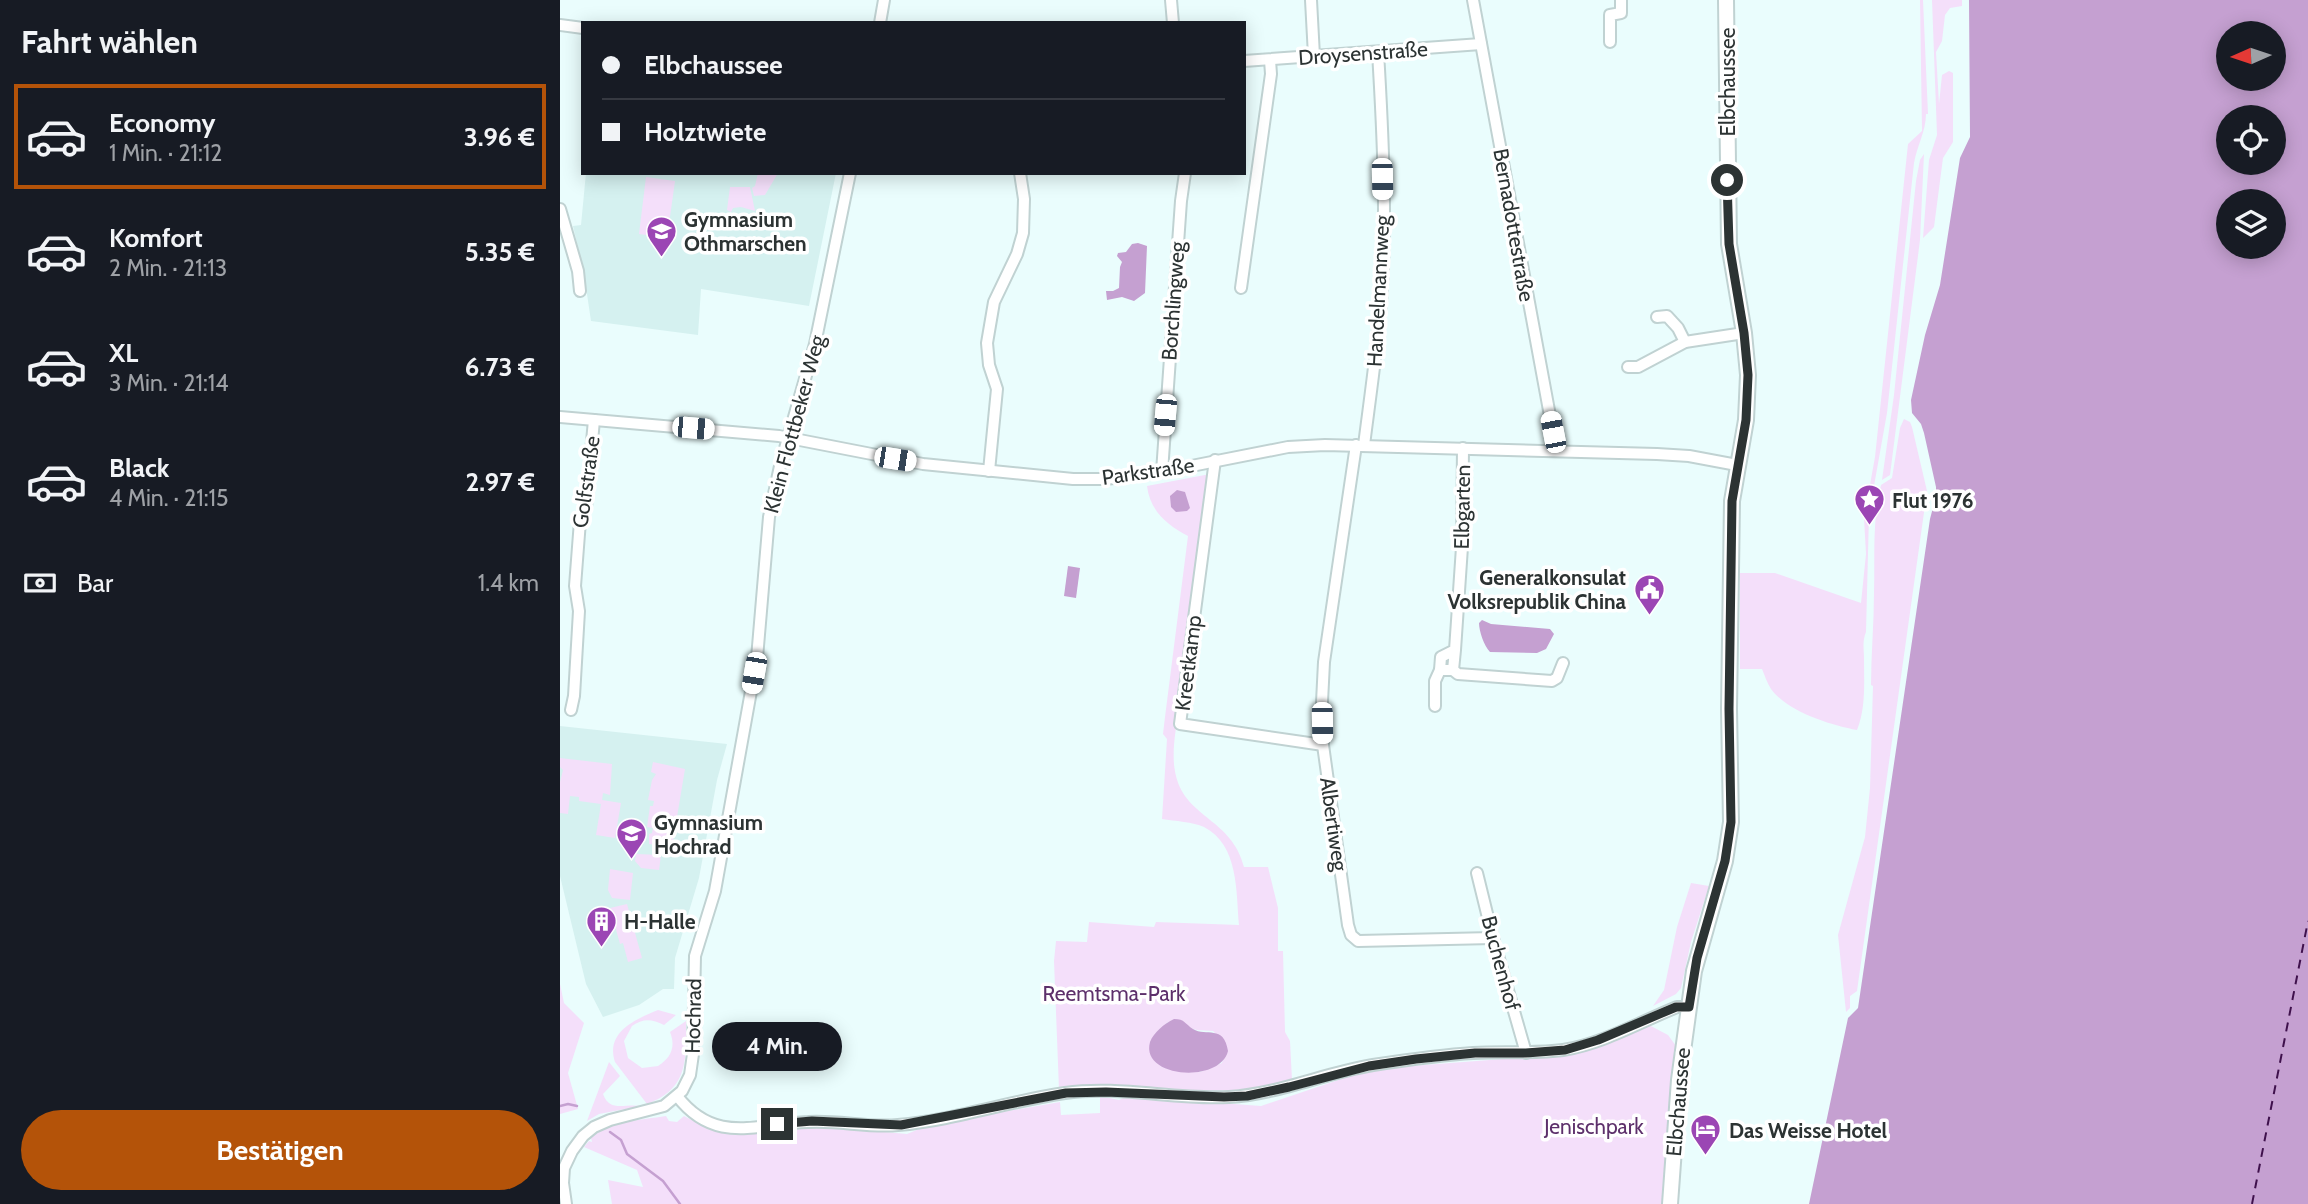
<!DOCTYPE html>
<html lang="de">
<head>
<meta charset="utf-8">
<style>
  body { margin:0; font-family:Cabin,sans-serif; background:#242831; color:#f1f3f6; height:100vh; display:flex; flex-direction:column; font-size:26px; white-space:nowrap }
  * { box-sizing:border-box; margin:0 }
  p { font-size:23px; color:#9ea1a6 }
  .icon { flex:none; width:38px; height:38px; fill:none; stroke:currentColor; stroke-width:2; stroke-linecap:round; stroke-linejoin:round }
  .map { position:relative; flex:1; overflow:hidden }
  .side { display:flex; flex-direction:column; background:#171b24; width:560px }
  .side>* { flex:none }
  .banner { position:absolute; left:21px; top:21px; width:665px; height:154px; border-radius:0px; box-shadow:0 4px 18px #0003; display:grid; align-content:center; height:154px; padding:0 21px; background:#171b24 }
  .needle { width:46px; rotate:267deg }
  .fabs { position:absolute; left:1656px; top:21px; display:grid; gap:14px }
  .fabs a { display:grid; place-items:center; width:70px; height:70px; border-radius:50%; background:#171b24; box-shadow:0 4px 18px #0003; font-size:35px }
  .end { position:absolute; width:32px; height:32px; margin:-16px; border:9px solid #2c3333; background:#fff; box-shadow:0 0 0 4px #fff }
  .from { border-radius:50% }
  .bubble { position:absolute; height:49px; border-radius:24px; background:#171b24; box-shadow:0 4px 18px #0003; font-size:23px; font-weight:700; line-height:49px; text-align:center }
  .car { position:absolute; width:21px; height:42px; margin:-21px -10px; border-radius:9px; box-shadow:0 0 5px 2px #0007; background:linear-gradient(#fff 24%,#345 0 40%,#fff 0 76%,#345 0 86%,#fff 0) }
  .banner b { display:flex; align-items:center; gap:24px; height:66px; font-size:26px }
  .banner b+b { border-top:2px solid #363941 }
  .banner i { width:18px; height:18px; background:#f1f3f6 }
  ul { padding:0; list-style:none }
  li { display:flex; align-items:center; gap:21px; height:105px; margin:0 14px 10px; padding:0 7px; border:4px solid transparent; border-radius:0px }
  li div { flex:1 }
  li b { display:block; font-size:26px }
  li em { font-style:normal; font-weight:700 }
  li.current { border-color:#b45309 }
  li>.icon { width:63px; height:63px; stroke-width:1.5 }
  h2 { padding:0 21px; font-size:32px; line-height:84px }
  .pay { display:flex; align-items:center; gap:18px; height:77px; padding:0 21px; font-size:26px }
  .pay p { margin-inline-start:auto }
  .cta { display:flex; gap:14px; margin-top:auto; padding:14px 21px }
  .cta a { flex:1; height:80px; border-radius:42px; background:#b45309; color:#fff; font-size:28px; font-weight:700; line-height:80px; text-align:center }
  main { display:flex; flex:1; min-height:0 }
  .map>svg:first-child { display:block }
</style>
</head>
<body>
<main>
<section class="side">
<h2>Fahrt wählen</h2>
<ul>
<li class="current"><svg class="icon" aria-label="car" viewBox="0 0 24 24"><path d="M5 17H2v-5l4-1 3-4h7l3 4 3 1v5h-3M9 17h6M6 11h13"/><circle cx="7" cy="17" r="2"/><circle cx="17" cy="17" r="2"/></svg><div><b>Economy</b><p>1 Min. · 21:12</p></div><em>3.96 €</em></li>
<li><svg class="icon" aria-label="car" viewBox="0 0 24 24"><path d="M5 17H2v-5l4-1 3-4h7l3 4 3 1v5h-3M9 17h6M6 11h13"/><circle cx="7" cy="17" r="2"/><circle cx="17" cy="17" r="2"/></svg><div><b>Komfort</b><p>2 Min. · 21:13</p></div><em>5.35 €</em></li>
<li><svg class="icon" aria-label="car" viewBox="0 0 24 24"><path d="M5 17H2v-5l4-1 3-4h7l3 4 3 1v5h-3M9 17h6M6 11h13"/><circle cx="7" cy="17" r="2"/><circle cx="17" cy="17" r="2"/></svg><div><b>XL</b><p>3 Min. · 21:14</p></div><em>6.73 €</em></li>
<li><svg class="icon" aria-label="car" viewBox="0 0 24 24"><path d="M5 17H2v-5l4-1 3-4h7l3 4 3 1v5h-3M9 17h6M6 11h13"/><circle cx="7" cy="17" r="2"/><circle cx="17" cy="17" r="2"/></svg><div><b>Black</b><p>4 Min. · 21:15</p></div><em>2.97 €</em></li>
</ul>
<div class="pay"><svg class="icon" aria-label="cash" viewBox="0 0 24 24"><path d="M3 7h18v10H3z"/><circle cx="12" cy="12" r="2"/></svg>Bar<p>1.4 km</p></div>
<div class="cta"><a>Bestätigen</a></div>
</section>
<div class="map">
<svg width="1748" height="1204" viewBox="0 0 1748 1204">
  <rect width="100%" height="100%" fill="#eafdfd"/>
  <g fill="#d5f1f0">
    <polygon points="26,173 276,173 249,306 141,289 138,335 31,321 24,274 13,226 21,225"/>
    <polygon points="0,726 167,744 157,780 139,878 115,958 114,989 103,989 79,1005 43,1017 26,984 0,876"/>
  </g>
  <g fill="#f4dffa" fill-rule="evenodd">
    <path d="M1360 0H1363L1368 114H1366C1366 131 1357 146 1354 163L1327 413 1309 514 1306 632C1302 642 1304 648 1304 659 1304 683 1306 708 1297 730 1271 725 1228 712 1211 689 1207 683 1205 676 1202 669H1180V573H1215L1301 603 1306 554 1304 518 1315 457 1348 144 1362 131Z"/>
    <polygon points="1372,0 1402,0 1402,6 1390,8 1385,15 1382,41 1376,52 1379,104 1382,75 1389,71 1393,73 1393,142 1383,158 1374,227 1363,238 1369,160 1377,135"/>
    <polygon points="1364,154 1360,240 1330,475 1322,480 1334,395 1356,181 1360,160"/>
    <polygon points="198,173 218,173 205,195 194,196 192,188 195,186"/>
    <polygon points="86,177 115,181 107,238 79,234"/>
    <polygon points="170,187 190,187 195,211 181,207 173,208 171,212 167,210"/>
    <path d="M1344 419 1350 422 1352 427 1367 491 1297 991 1290 996V1008L1286 1012 1278 935 1305 837 1310 788 1313 686 1311 685C1311 654 1314 624 1314 593 1315 556 1312 521 1321 485L1332 478 1340 428Z"/>
    <path d="M650 474C639 550 628 625 620 701 617 725 610 753 616 776 626 818 672 819 684 867H708L718 908V951H723L725 1032 730 1041 732 1080C656 1104 577 1078 499 1089L494 961 496 941 527 942 529 922 594 927 596 922 679 925C676 892 679 845 644 827 633 822 615 821 602 819L607 739 603 734 605 717 628 536C607 525 590 511 587 486ZM608 1022 637 1030 653 1031 666 1044 662 1063 640 1072 605 1068 590 1043 597 1032Z"/>
    <polygon points="0,758 52,764 50,795 43,793 42,800 61,803 55,838 36,835 41,804 19,801 19,797 10,796 8,814 0,813 0,782 3,770 0,767"/>
    <polygon points="93,762 125,769 112,847 89,844 89,834 92,833 93,828 87,827 90,806 93,806 94,801 88,800 92,780 96,774 91,772"/>
    <polygon points="76,854 101,855 99,870 81,868 75,861"/>
    <polygon points="50,869 73,873 70,900 52,898 48,890"/>
    <polygon points="1131,883 1149,886 1131,942 1121,988 1116,994 1093,1006 1104,990 1117,927"/>
    <polygon points="67,904 82,958 68,962 63,943 60,944 50,908"/>
    <polygon points="0,984 4,1003 24,1023 8,1073 18,1109 0,1114"/>
    <path d="M98 1010 116 1015 104 1025C92 1019 83 1018 72 1026L64 1041 68 1058 82 1068 98 1066C111 1058 116 1047 110 1032L126 1021C126 1059 129 1089 87 1104L55 1062C45 1032 76 1019 98 1010Z"/>
    <path d="M1089 1025 1108 1035 1116 1046 1105 1204H52L48 1180 83 1187 77 1170 24 1147 29 1141 32 1142 31 1138C50 1121 81 1120 106 1116L109 1121 117 1122 124 1116C142 1125 163 1139 183 1133L268 1127 347 1134 369 1125 500 1102 501 1115 540 1113V1096L559 1100 567 1096 701 1106 811 1069 1010 1054Z"/>
    <path d="M49 1062 60 1076 43 1094C50 1113 65 1103 81 1106L39 1114 27 1121Z"/>
  </g>
  <g fill="#c5a0d1" fill-rule="evenodd">
    <path d="M1409 0H1748V1204H1249L1288 1018 1298 1008 1370 519 1376 496V487L1364 433 1361 424 1352 413 1351 400 1365 335 1380 285 1400 158 1410 137ZM1668 33H1713V79H1668ZM1713 117V163H1668V117ZM1713 201V247H1668V201Z"/>
    <polygon points="578,243 587,246 585,293 574,301 562,297 547,300 546,291 553,291 559,288 560,267 562,262 557,256 558,253 566,252 572,244"/>
    <polygon points="617,490 625,492 630,508 627,511 616,512 611,507 610,496"/>
    <polygon points="508,566 520,568 516,598 504,596"/>
    <path d="M922 620 931 624 990 629 994 634 986 649 977 653 930 652C924 646 919 631 919 623Z"/>
    <path d="M614 1019C625 1019 625 1024 633 1029 646 1037 664 1024 668 1051 660 1084 580 1078 590 1042 594 1032 604 1024 614 1019Z"/>
  </g>
  <g fill="none" stroke-linecap="round" stroke-linejoin="round">
    <g stroke="#c5a0d1" stroke-width="2.5">
      <polyline points="0,1106 8,1104 17,1106"/>
      <polyline points="50,1132 61,1140 67,1154 103,1181 120,1204"/>
    </g>
    <polyline stroke="#3f114c" stroke-width="2" stroke-dasharray="9 7" stroke-linecap="butt" points="1692,1204 1748,921"/>
    <defs>
      <g id="minor">
        <polyline points="611,0 613,23"/>
        <polyline points="751,0 754,56"/>
        <polyline points="913,0 993,432 995,450"/>
        <polyline points="320,23 324,0"/>
        <polyline points="0,25 23,28"/>
        <polyline points="1050,42 1050,15 1061,13 1061,0"/>
        <polyline points="684,61 921,44"/>
        <polyline points="0,209 18,271 20,291"/>
        <polyline points="681,288 711,74 710,60"/>
        <polyline points="1097,317 1107,316 1118,328 1125,342"/>
        <polyline points="1068,367 1078,367 1125,342 1184,333"/>
        <polyline points="0,417 219,436 363,464 513,479 545,479 596,473 728,447 765,445 1097,454 1129,456 1177,465"/>
        <polyline points="796,445 764,662 762,702 763,745 788,925 791,935 798,941 933,938"/>
        <path d="M804 445C810 398 817 350 821 303 827 220 823 135 818 52"/>
        <polyline points="655,460 620,724 763,745"/>
        <polyline points="429,471 437,389 429,365 427,343 434,302 457,254 463,233 464,199 460,173"/>
        <polyline points="602,472 621,201 625,173"/>
        <polyline points="895,650 893,670 880,670 881,657 895,650 902,547 903,448"/>
        <polyline points="893,670 898,674 992,681 997,678 1003,663"/>
        <polyline points="875,706 875,681 880,670"/>
        <polyline points="11,710 14,696 19,611 15,586 20,521 26,507 34,420"/>
        <polyline points="917,873 933,938 966,1053"/>
        <path d="M117 1096C155 1145 195 1124 248 1122 278 1120 309 1128 338 1125 395 1120 449 1101 505 1093 559 1085 614 1100 669 1097 719 1094 764 1073 813 1065 846 1060 879 1055 913 1053 943 1051 973 1054 1003 1050 1042 1044 1080 1022 1117 1007H1129"/>
        <polyline points="6,1204 3,1183 4,1168 12,1151 23,1136 34,1127 50,1120 104,1106 122,1091 130,1075 133,1054 135,956 155,891 197,658 209,517 220,466 255,344 290,173"/>
      </g>
      <polyline id="major" points="1110,1204 1119,1080 1134,971 1165,861 1171,822 1169,709 1172,501 1186,420 1188,375 1184,333 1169,244 1166,0"/>
    </defs>
    <use href="#minor" stroke="#c0d2d2" stroke-width="14"/>
    <use href="#major" stroke="#c0d2d2" stroke-width="18"/>
    <use href="#minor" stroke="#fff" stroke-width="10"/>
    <use href="#major" stroke="#fff" stroke-width="14"/>
  </g>
  <g fill="none" stroke-linecap="round" stroke-linejoin="round">
    <polyline stroke="#2c3333" stroke-width="9" points="217,1124 252,1121 341,1125 506,1093 546,1092 664,1097 687,1096 729,1087 809,1066 856,1059 915,1053 966,1053 1005,1050 1038,1040 1116,1007 1129,1007 1137,958 1165,861 1171,822 1169,709 1172,501 1186,420 1188,375 1184,333 1169,244 1167,180"/>
  </g>
  <defs>
    <symbol id="school-pin" viewBox="-11 -11 22 30"><path d="M0 17L-7.5 6A9.5 9.5 0 1 1 7.5 6Z" fill="#9b46b4" stroke="#fff"/><path d="M0-5L7-2L0 1L-7-2ZM-4 1L0 2.5L4 1V4Q0 6-4 4Z" fill="#fff"/></symbol>
    <symbol id="sight-pin" viewBox="-11 -11 22 30"><path d="M0 17L-7.5 6A9.5 9.5 0 1 1 7.5 6Z" fill="#9b46b4" stroke="#fff"/><path d="M0-6L1.8-2.2L6-1.7L2.9 1.2L3.7 5.4L0 3.3L-3.7 5.4L-2.9 1.2L-6-1.7L-1.8-2.2Z" fill="#fff"/></symbol>
    <symbol id="civic-pin" viewBox="-11 -11 22 30"><path d="M0 17L-7.5 6A9.5 9.5 0 1 1 7.5 6Z" fill="#9b46b4" stroke="#fff"/><path d="M-.6-6.5H3V-4.5H.6V-3L4-1V1h2V6H-6V1h2V-1L-.6-3ZM-1.2 2.5V6h2.4V2.5Z" fill="#fff"/></symbol>
    <symbol id="building-pin" viewBox="-11 -11 22 30"><path d="M0 17L-7.5 6A9.5 9.5 0 1 1 7.5 6Z" fill="#9b46b4" stroke="#fff"/><path d="M-4-6H4V6H1V3H-1V6H-4ZM-2.5-4.3h1.7v1.8h-1.7ZM.8-4.3h1.7v1.8H.8ZM-2.5-1h1.7V.8h-1.7ZM.8-1h1.7V.8H.8Z" fill="#fff"/></symbol>
    <symbol id="hotel-pin" viewBox="-11 -11 22 30"><path d="M0 17L-7.5 6A9.5 9.5 0 1 1 7.5 6Z" fill="#9b46b4" stroke="#fff"/><path d="M-6-4.5h1.5V1H6V5H4.5V3h-9V5H-6ZM-4 0a1.8 1.8 0 1 1 3.6 0ZM.5 0V-2.5h3Q6-2.5 6 0Z" fill="#fff"/></symbol>
  </defs>
  <g fill-rule="evenodd">
    <use href="#school-pin" x="84" y="214" width="35" height="47"/>
    <use href="#sight-pin" x="1292" y="482" width="35" height="47"/>
    <use href="#civic-pin" x="1072" y="572" width="35" height="47"/>
    <use href="#school-pin" x="54" y="816" width="35" height="47"/>
    <use href="#building-pin" x="24" y="904" width="35" height="47"/>
    <use href="#hotel-pin" x="1128" y="1112" width="35" height="47"/>
  </g>
  <g text-anchor="middle" dominant-baseline="central" stroke-width="7" stroke-linejoin="round" paint-order="stroke">
    <g font-size="21" fill="#2c3333" stroke="#fff">
      <text transform="translate(803 53) rotate(-4)">Droysenstraße</text>
      <text transform="translate(1167 82) rotate(-90)">Elbchaussee</text>
      <text transform="translate(954 225) rotate(80)">Bernadottestraße</text>
      <text transform="translate(818 291) rotate(-87)">Handelmannweg</text>
      <text transform="translate(613 301) rotate(-86)">Borchlingweg</text>
      <text transform="translate(234 424) rotate(-75)">Klein Flottbeker Weg</text>
      <text transform="translate(588 471) rotate(-8)">Parkstraße</text>
      <text transform="translate(26 482) rotate(-82)">Golfstraße</text>
      <text transform="translate(902 507) rotate(-89)">Elbgarten</text>
      <text transform="translate(628 663) rotate(-83)">Kreetkamp</text>
      <text transform="translate(774 824) rotate(82)">Albertiweg</text>
      <text transform="translate(941 963) rotate(75)">Buchenhof</text>
      <text transform="translate(133 1016) rotate(-89)">Hochrad</text>
      <text transform="translate(1118 1102) rotate(-85)">Elbchaussee</text>
    </g>
    <g font-size="21" font-weight="bold" fill="#2c3333" stroke="#fff" text-anchor="start">
      <text x="124" y="219">Gymnasium<tspan x="124" dy="24">Othmarschen</tspan></text>
      <text x="1332" y="500">Flut 1976</text>
      <text x="1066" y="577" text-anchor="end">Generalkonsulat<tspan x="1066" dy="24">Volksrepublik China</tspan></text>
      <text x="94" y="822">Gymnasium<tspan x="94" dy="24">Hochrad</tspan></text>
      <text x="64" y="921">H-Halle</text>
      <text x="1169" y="1130">Das Weisse Hotel</text>
    </g>
    <g font-size="21" fill="#5d306b" stroke="#fff">
      <text x="554" y="993">Reemtsma-Park</text>
      <text x="1034" y="1126">Jenischpark</text>
    </g>
  </g>
</svg>
<div class="fabs">
<a><svg class="needle" viewBox="-14 -14 28 28"><path d="M0-13l5 13h-10z" fill="#e53935"/><path d="M0 13l5-13h-10z" fill="#9ea1a6"/></svg></a>
<a><svg class="icon" aria-label="locate" viewBox="0 0 24 24"><circle cx="12" cy="12" r="6"/><path d="M12 2v4M12 18v4M2 12h4M18 12h4"/></svg></a>
<a><svg class="icon" aria-label="layers" viewBox="0 0 24 24"><path d="M12 4l9 5-9 5-9-5zM3 14l9 5 9-5"/></svg></a>
</div>
<i class="end from" style="left:1167px;top:180px"></i>
<i class="end" style="left:217px;top:1124px"></i>
<div class="bubble" style="left:152px;top:1022px;width:130px">4 Min.</div>
<i class="car" style="left:822px;top:179px;rotate:179deg"></i>
<i class="car" style="left:605px;top:415px;rotate:185deg"></i>
<i class="car" style="left:133px;top:428px;rotate:95deg"></i>
<i class="car" style="left:993px;top:432px;rotate:349deg"></i>
<i class="car" style="left:335px;top:459px;rotate:99deg"></i>
<i class="car" style="left:194px;top:673px;rotate:190deg"></i>
<i class="car" style="left:762px;top:723px;rotate:179deg"></i>
<div class="banner">
<b><i class="from"></i>Elbchaussee</b>
<b><i></i>Holztwiete</b>
</div>
</div>
</main>
</body>
</html>
